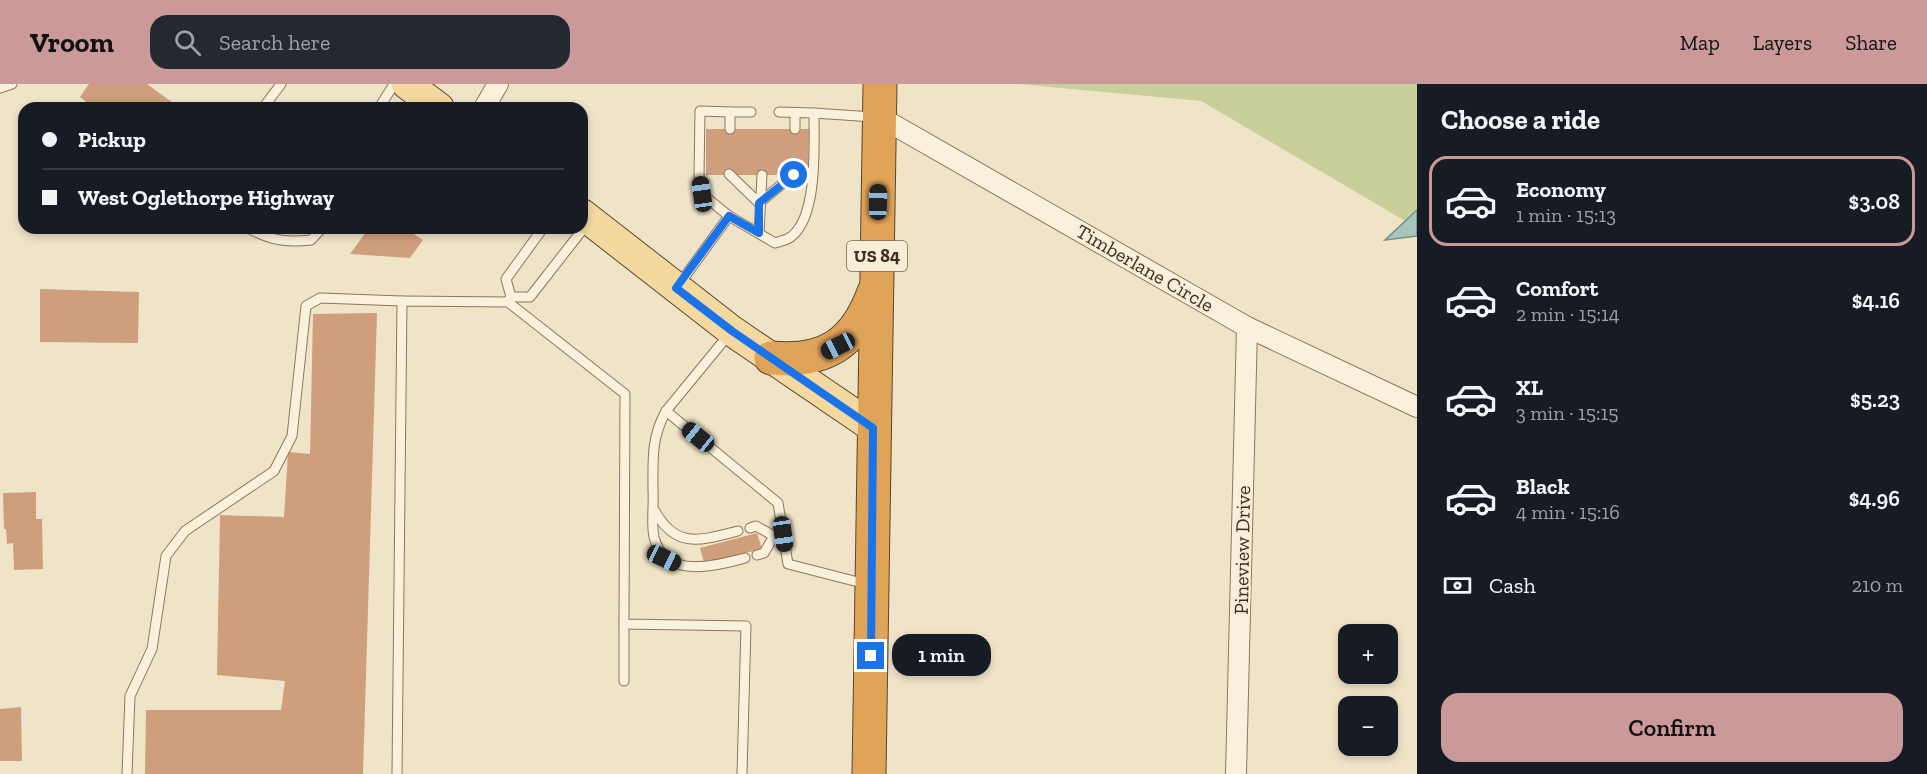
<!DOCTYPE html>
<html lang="en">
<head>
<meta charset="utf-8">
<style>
  body { margin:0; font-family:"Zilla Slab",serif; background:#242831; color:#f1f3f6; height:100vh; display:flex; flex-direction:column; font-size:22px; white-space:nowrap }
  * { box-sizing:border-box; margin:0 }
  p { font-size:20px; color:#9ea1a6 }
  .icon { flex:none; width:33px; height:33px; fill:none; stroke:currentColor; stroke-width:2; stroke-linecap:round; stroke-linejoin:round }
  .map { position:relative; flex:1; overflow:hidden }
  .details { display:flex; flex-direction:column; background:#171b24; width:510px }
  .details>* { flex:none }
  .guide { position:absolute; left:18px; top:18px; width:570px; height:132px; border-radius:18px; box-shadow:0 3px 9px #0003; display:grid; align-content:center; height:132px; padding:0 24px; background:#171b24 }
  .buttons { position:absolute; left:1338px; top:540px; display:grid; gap:12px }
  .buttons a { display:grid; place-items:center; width:60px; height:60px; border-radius:12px; background:#171b24; box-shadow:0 3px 9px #0003; font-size:30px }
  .end { position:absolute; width:27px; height:27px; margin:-14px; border:8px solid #1a73e8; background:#fff; box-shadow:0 0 0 3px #fff }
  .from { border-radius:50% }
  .bubble { position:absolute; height:42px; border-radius:18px; background:#171b24; box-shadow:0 3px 9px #0003; font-size:20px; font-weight:600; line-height:42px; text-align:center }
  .car { position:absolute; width:18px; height:36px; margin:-18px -9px; border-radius:8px; box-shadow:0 0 4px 2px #0007; background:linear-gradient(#222 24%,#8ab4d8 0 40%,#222 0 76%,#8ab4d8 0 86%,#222 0) }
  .guide b { display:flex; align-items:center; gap:21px; height:57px; font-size:22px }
  .guide b+b { border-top:2px solid #363941 }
  .guide i { width:15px; height:15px; background:#f1f3f6 }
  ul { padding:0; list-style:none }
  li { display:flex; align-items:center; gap:18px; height:90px; margin:0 12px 9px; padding:0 12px; border:3px solid transparent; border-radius:18px }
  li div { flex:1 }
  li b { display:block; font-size:22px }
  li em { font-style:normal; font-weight:600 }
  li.active { border-color:#cc999b }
  li>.icon { width:54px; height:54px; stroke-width:1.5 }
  h2 { padding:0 24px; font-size:27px; line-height:72px }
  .pay { display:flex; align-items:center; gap:15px; height:66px; padding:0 24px; font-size:22px }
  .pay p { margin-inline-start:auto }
  .cta { display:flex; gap:12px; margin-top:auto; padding:12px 24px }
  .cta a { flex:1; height:69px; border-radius:18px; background:#cc999b; color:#111; font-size:24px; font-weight:600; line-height:69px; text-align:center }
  header { display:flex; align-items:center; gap:36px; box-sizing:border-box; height:84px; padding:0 30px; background:#cc999b; color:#111 }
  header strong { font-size:28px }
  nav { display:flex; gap:33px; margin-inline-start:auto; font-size:21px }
  .search { width:420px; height:54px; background:#242831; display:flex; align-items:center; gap:15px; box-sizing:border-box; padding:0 21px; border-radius:18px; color:#9ea1a6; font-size:22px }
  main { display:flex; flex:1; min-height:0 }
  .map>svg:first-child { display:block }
</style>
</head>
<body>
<header>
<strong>Vroom</strong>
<div class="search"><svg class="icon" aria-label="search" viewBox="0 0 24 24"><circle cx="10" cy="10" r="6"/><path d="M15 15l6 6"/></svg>Search here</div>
<nav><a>Map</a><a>Layers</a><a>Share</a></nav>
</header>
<main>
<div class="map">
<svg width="1417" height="690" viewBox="0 0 1417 690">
  <rect width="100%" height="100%" fill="#f0e4c8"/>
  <polygon fill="#c9cf9b" points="1018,0 1417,0 1417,144 1201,17"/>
  <polygon fill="#a9c4bc" stroke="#6f938a" stroke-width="1.5" points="1417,126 1417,152 1385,156"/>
  <g fill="#cf9f7d">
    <polygon points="89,0 147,0 176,21 174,24 89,24 91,22 80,13"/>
    <polygon points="706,45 809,45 808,91 706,91"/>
    <polygon points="369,144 404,144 423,156 410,174 350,170"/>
    <polygon points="40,205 139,208 138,259 40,258"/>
    <polygon points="377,229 363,690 145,690 146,626 281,626 285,597 217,591 220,431 284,433 288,368 310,370 313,230"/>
    <polygon points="36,408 36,435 42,435 43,485 14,486 13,459 7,460 6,445 4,445 3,409"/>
    <polygon points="757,449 762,465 704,479 700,464"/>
    <polygon points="21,623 22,677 0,677 0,625"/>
  </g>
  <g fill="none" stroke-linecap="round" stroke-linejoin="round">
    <defs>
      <g id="lane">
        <polyline points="0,4 12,0"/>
        <polyline points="263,24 281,0"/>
        <polyline points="379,24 394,0"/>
        <polyline points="779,28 814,29"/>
        <polyline points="730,45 730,28 751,28"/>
        <polyline points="795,45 795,29"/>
        <polyline points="729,90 759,119 793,91"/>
        <polyline points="729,132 702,110 699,91 700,27 730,28"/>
        <path d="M248 144C270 156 286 159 311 156L322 144"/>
        <polyline points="759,149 762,91"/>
        <path d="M678 202 729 132 775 159C781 157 788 156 792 152 818 131 814 60 814 29L873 33"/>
        <polyline points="511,213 530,213 587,140"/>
        <polyline points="509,216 511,213 506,195 543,144"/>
        <polyline points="730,249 666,327 778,419 788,480 866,500"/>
        <path d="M666 327C651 354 653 376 653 407 654 422 651 439 654 453 665 496 715 482 745 474"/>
        <path d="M655 427C676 466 702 456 738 447"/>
        <polyline points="750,444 756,442 774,452 783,450"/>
        <polyline points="757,471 764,469 774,452"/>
        <polyline points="624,597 624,540"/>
        <polyline points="127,690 130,612 152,565 166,472 185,447 274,387 292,352 306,222 320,214 402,217"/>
        <polyline points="397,690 402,217 508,218 625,310 624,540 746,542 742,690"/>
      </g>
      <g id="street">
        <polyline points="484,24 498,0"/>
        <polyline points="880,33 1247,243 1417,323"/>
        <polyline points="1236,690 1247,243"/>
      </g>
      <g id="primary">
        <polyline points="407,0 439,24"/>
        <polyline points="582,130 732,247 873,343"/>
      </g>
      <g id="highway">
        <path d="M771 274C825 279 855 260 874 208"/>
        <polyline points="869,690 880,0"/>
      </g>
    </defs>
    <use href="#lane" stroke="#8d765c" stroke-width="11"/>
    <use href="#street" stroke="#8d765c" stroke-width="22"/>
    <use href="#primary" stroke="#5b4430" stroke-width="32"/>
    <use href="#highway" stroke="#5b4430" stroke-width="35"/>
    <use href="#lane" stroke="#faf1dc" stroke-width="9"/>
    <use href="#street" stroke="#faf1dc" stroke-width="20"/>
    <use href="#primary" stroke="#f3d9a0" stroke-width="30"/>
    <use href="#highway" stroke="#e0a458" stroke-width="33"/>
  </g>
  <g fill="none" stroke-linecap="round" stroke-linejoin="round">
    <polyline stroke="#1a73e8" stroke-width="8" points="794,91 759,119 759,149 729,132 676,204 732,247 873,344 871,572"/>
  </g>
  <g text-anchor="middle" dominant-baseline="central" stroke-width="4.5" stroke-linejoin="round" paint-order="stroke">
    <rect fill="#f7eed8" stroke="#756857" stroke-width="1.5" x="847" y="157" width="60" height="30" rx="4.5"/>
    <g font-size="18" font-weight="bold" fill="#3d2e20">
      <text x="877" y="172">US 84</text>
    </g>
    <g font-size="20" fill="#3d2e20" stroke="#f7eed8">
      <text transform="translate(1145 184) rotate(30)">Timberlane Circle</text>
      <text transform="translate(1242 466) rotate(-89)">Pineview Drive</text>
    </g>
  </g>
</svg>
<div class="buttons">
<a>+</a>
<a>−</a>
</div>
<i class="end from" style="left:794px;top:91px"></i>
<i class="end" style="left:871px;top:572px"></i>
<div class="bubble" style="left:892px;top:550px;width:99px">1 min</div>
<i class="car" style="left:702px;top:110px;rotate:352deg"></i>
<i class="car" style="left:878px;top:118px;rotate:1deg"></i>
<i class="car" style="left:838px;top:262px;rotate:243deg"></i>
<i class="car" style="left:698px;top:353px;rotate:309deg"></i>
<i class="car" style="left:783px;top:450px;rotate:172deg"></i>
<i class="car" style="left:664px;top:474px;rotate:115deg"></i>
<div class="guide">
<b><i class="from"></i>Pickup</b>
<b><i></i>West Oglethorpe Highway</b>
</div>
</div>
<section class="details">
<h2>Choose a ride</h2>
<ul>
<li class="active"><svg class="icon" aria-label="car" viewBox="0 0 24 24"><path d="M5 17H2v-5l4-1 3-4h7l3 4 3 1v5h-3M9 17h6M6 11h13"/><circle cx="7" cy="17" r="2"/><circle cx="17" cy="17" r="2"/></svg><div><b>Economy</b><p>1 min · 15:13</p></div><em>$3.08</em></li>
<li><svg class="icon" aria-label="car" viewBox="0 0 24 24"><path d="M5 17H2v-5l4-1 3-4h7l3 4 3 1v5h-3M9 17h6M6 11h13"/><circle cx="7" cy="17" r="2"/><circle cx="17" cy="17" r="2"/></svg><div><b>Comfort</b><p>2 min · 15:14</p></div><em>$4.16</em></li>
<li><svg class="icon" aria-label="car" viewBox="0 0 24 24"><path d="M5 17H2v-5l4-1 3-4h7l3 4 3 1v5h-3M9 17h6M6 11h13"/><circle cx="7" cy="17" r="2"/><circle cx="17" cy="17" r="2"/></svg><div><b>XL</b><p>3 min · 15:15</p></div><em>$5.23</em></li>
<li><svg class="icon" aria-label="car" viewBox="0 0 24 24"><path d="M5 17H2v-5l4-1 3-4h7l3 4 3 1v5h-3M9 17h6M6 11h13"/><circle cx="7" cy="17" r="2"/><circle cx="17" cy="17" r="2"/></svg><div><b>Black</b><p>4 min · 15:16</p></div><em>$4.96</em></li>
</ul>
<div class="pay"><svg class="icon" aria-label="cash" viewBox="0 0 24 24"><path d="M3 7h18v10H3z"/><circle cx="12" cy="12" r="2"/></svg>Cash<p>210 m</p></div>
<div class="cta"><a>Confirm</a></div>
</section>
</main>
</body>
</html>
